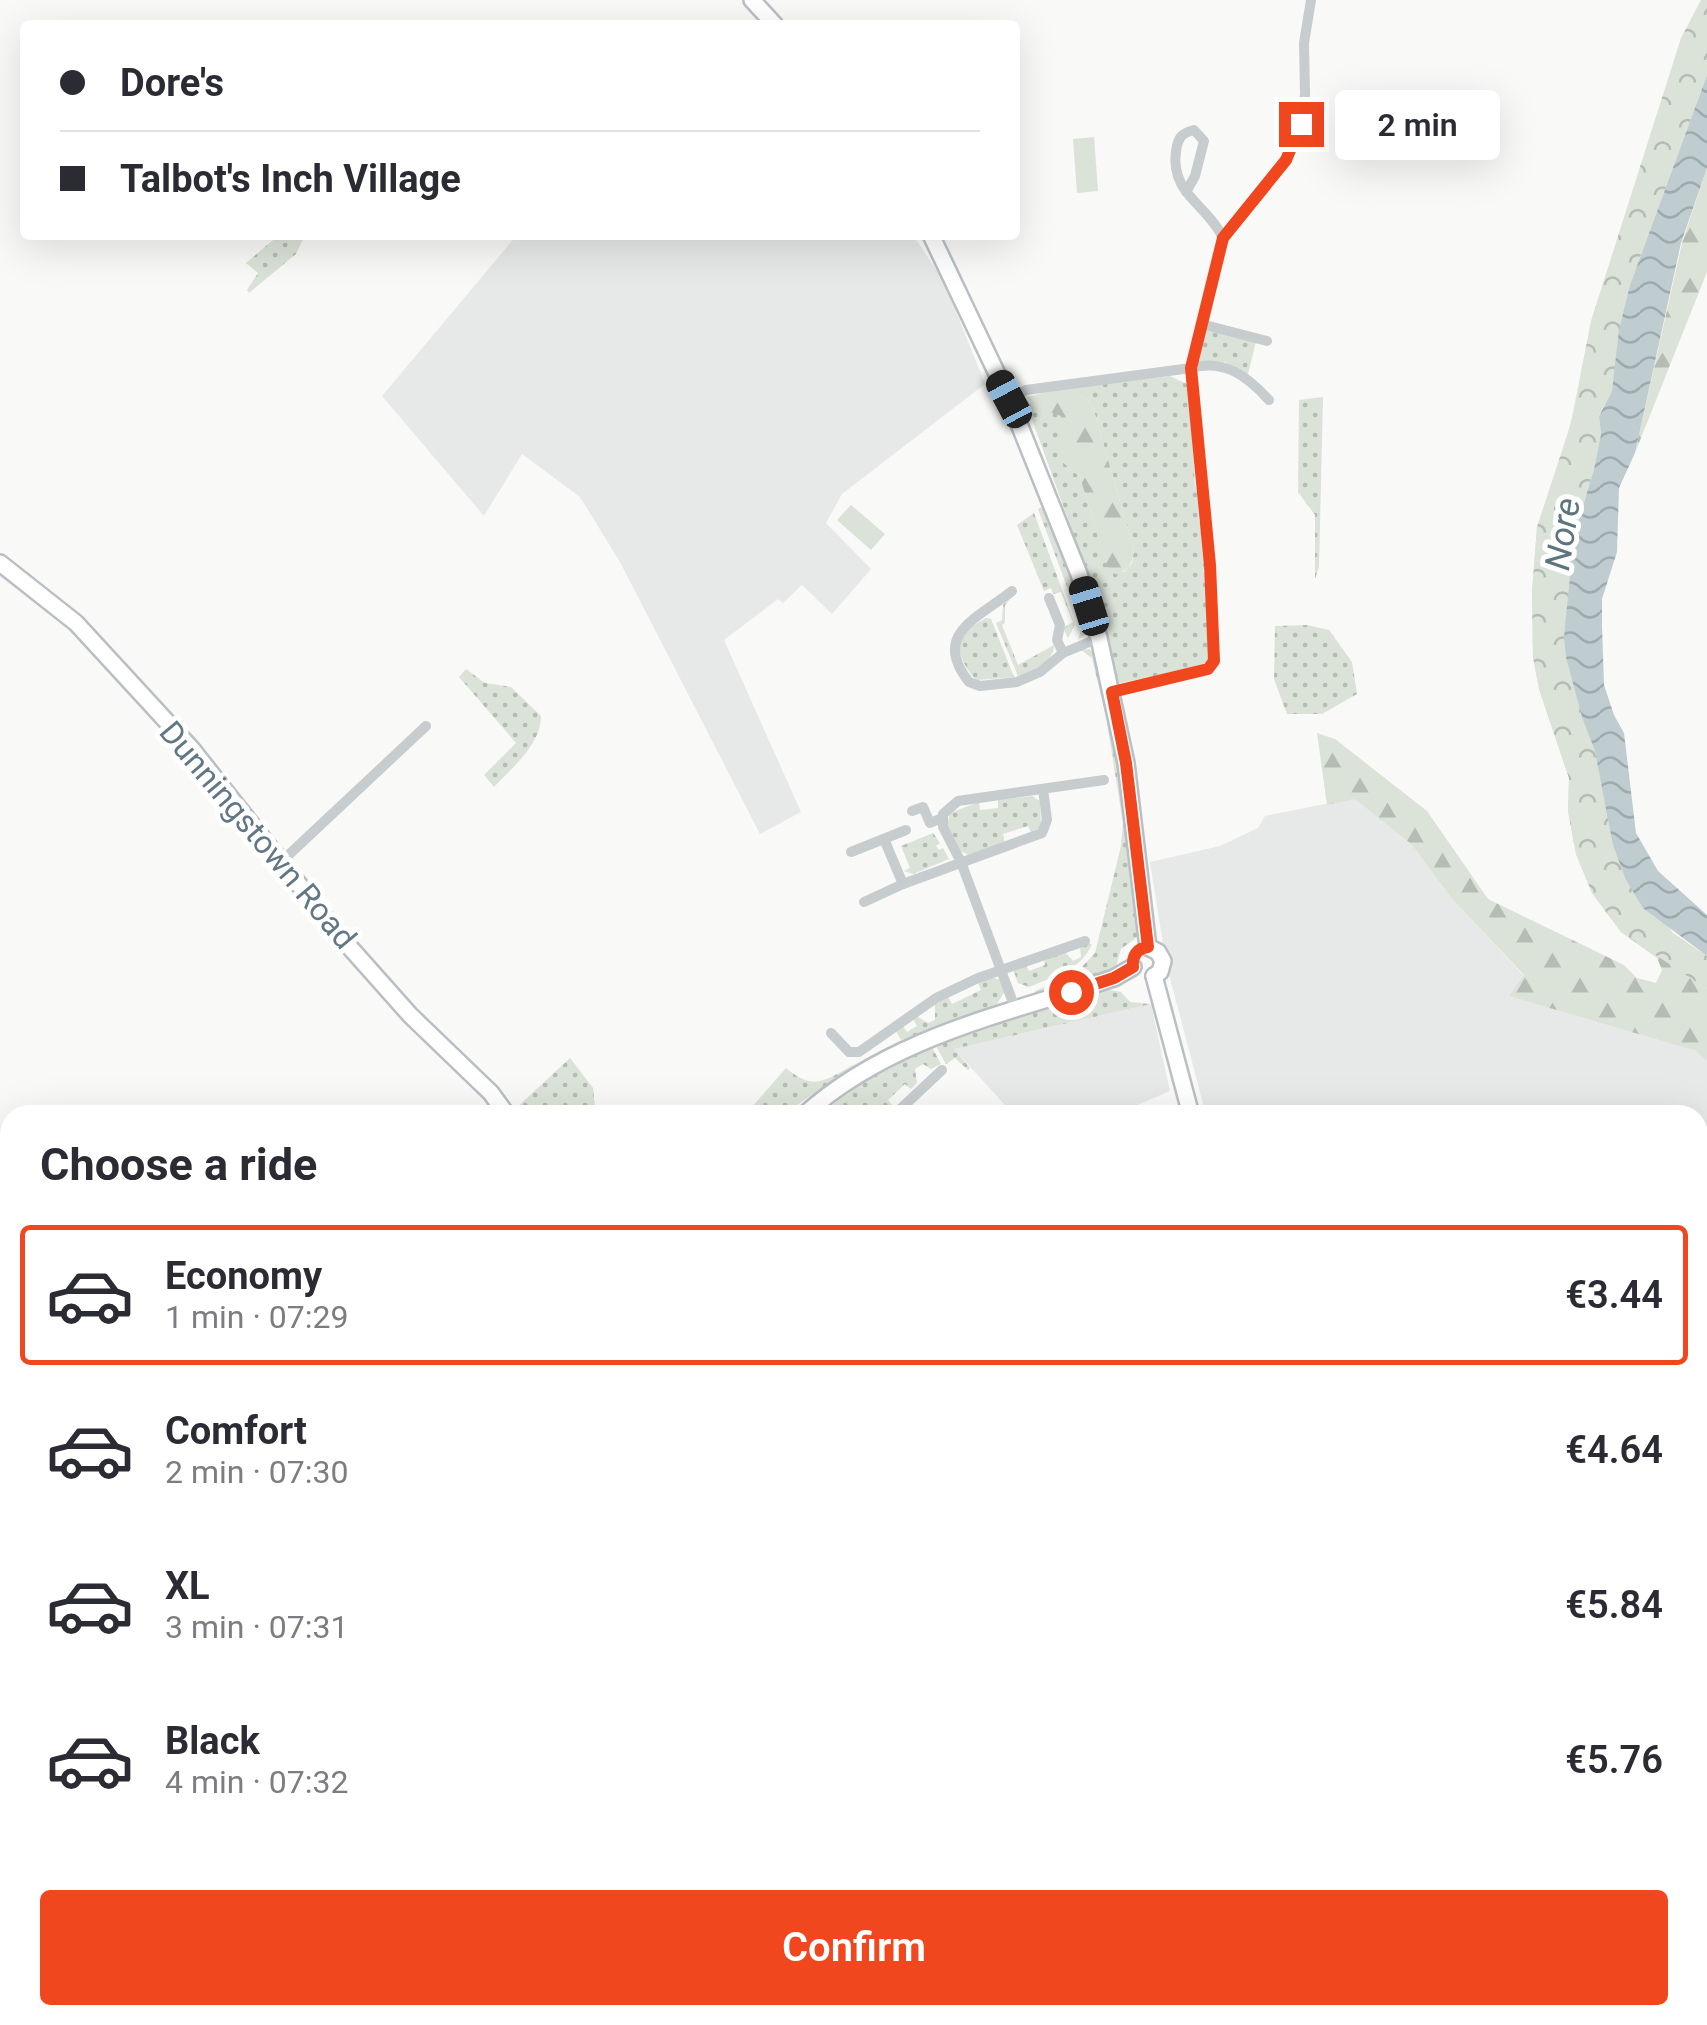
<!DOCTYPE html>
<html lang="en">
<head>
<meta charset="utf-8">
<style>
  body { margin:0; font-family:Roboto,sans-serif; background:#f2f2f3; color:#2b2b33; height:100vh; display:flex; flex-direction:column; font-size:38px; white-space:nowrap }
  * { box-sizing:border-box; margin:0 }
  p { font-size:32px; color:#7c7c81 }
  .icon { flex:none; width:55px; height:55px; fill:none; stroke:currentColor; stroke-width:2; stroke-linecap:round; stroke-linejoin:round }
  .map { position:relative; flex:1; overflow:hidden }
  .sheet { position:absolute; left:0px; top:1105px; width:1708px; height:920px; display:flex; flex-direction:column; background:#fff; border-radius:30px 30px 0 0; box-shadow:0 10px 40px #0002 }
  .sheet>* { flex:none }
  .guide { position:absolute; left:20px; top:20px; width:1000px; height:220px; border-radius:10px; box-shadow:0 10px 40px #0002; display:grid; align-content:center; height:220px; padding:0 40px; background:#fff }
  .end { position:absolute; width:45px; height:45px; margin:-22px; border:12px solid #f1471f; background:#fff; box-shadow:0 0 0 5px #fff }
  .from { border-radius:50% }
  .bubble { position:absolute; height:70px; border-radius:10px; background:#fff; box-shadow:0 10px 40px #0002; font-size:32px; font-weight:600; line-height:70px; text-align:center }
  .car { position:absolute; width:30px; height:60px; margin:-30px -15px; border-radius:12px; box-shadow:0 0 8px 2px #0007; background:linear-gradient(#222 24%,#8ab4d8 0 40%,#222 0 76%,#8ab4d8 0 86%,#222 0) }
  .guide b { display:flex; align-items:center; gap:35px; height:95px; font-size:38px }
  .guide b+b { border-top:2px solid #e1e1e2 }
  .guide i { width:25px; height:25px; background:#2b2b33 }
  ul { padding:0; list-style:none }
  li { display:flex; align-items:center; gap:30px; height:140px; margin:0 20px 15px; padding:0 20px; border:5px solid transparent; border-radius:10px }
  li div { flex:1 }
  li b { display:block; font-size:38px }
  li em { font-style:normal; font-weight:600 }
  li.active { border-color:#f1471f }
  li>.icon { width:90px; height:90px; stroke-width:1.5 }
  h2 { padding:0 40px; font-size:45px; line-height:120px }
  .button { display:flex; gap:20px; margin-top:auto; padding:20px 40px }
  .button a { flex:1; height:115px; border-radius:10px; background:#f1471f; color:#fff; font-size:40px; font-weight:600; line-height:115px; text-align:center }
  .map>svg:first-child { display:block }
</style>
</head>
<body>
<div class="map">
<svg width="1707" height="2025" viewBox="0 0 1707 2025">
  <defs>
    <pattern id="grass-dots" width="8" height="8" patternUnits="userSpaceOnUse" patternTransform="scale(2.5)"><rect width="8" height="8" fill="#dbe2d7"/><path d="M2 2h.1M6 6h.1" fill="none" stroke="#b5bcb4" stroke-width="1.8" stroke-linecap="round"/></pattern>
    <pattern id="forest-firs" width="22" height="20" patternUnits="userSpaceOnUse" patternTransform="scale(2.5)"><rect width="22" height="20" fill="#dbe2d7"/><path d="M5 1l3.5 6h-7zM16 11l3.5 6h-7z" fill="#b5bcb4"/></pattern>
    <pattern id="park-crowns" width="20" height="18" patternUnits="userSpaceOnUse" patternTransform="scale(2.5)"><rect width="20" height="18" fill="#dbe2d7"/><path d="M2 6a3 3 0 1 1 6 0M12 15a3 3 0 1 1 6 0" fill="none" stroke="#b5bcb4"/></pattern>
    <pattern id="water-waves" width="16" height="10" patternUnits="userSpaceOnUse" patternTransform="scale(2.5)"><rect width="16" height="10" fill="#bfccd0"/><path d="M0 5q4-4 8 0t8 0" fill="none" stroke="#9faaae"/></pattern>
  </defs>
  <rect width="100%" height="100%" fill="#f9f9f7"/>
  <g fill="#e7e9e8">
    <polygon points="517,235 913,235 944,281 965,334 985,384 842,494 826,523 871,569 832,614 802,585 783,603 778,599 724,640 801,812 760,834 620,562 580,497 522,454 484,516 382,396"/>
    <polygon points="1355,798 1411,844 1452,899 1524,976 1510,996 1696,1051 1707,1061 1707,1280 1698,1299 1698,1115 1206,1115 1166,963 1150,862 1220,846 1258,828 1265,816"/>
    <polygon points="1151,1004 1170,1091 1114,1115 1014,1115 954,1049"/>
    <polygon points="780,2015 904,2015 892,2025 785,2025"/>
  </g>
  <g fill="url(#grass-dots)">
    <polygon points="279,235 304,237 296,254 249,293 247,290 258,273 246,263"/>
    <polygon points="1204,330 1256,342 1248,374 1225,362 1199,361"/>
    <path d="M1170 376 1189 385 1195 486C1199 492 1197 512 1199 522L1203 523 1206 561 1203 571 1207 577 1209 660 1197 667 1116 684 1106 625 1024 397 1032 405 1061 415 1064 463 1080 477 1108 568 1124 572 1132 563 1134 550 1092 404 1067 387Z"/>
    <polygon points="1323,397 1319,567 1315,579 1315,515 1298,492 1299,400"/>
    <polygon points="1045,505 1079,590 1090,631 1078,640 1082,627 1038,509"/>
    <polygon points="1034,513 1075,625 1068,638 1063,628 1073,622 1061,592 1053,594 1051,588 1044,591 1017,525"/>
    <path d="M1014 594 1005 605V622L1002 625 1018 665 1054 645C1054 662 1033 671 1018 676L996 623 1002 620 1003 605Z"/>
    <path d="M986 618 991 619 1014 677 977 680C966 672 953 646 963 633 968 627 980 622 986 618Z"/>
    <polygon points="1307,625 1329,630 1352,662 1357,694 1322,714 1287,714 1274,679 1275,626"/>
    <polygon points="1089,649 1096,654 1113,722 1140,935 1121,949 1114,974 1036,996 1035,991 1076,973 1095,953 1121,846 1123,823 1106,717 1092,658 1081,650"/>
    <path d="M466 669 485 683 511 687 541 716C541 744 513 767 494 787L484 775 516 743 459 677Z"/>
    <polygon points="1032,796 1040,801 1041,827 1031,832 1028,826 1003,834 1005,843 968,855 961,851 947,825 950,813 979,802 980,810 998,808 998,800"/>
    <polygon points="933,833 940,843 936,846 939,850 943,848 949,859 913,874 904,871 910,868 901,846"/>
    <path d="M1087 943 1092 944C1081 970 1053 977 1029 987L1018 983 1013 969 1025 963 1029 971 1045 965 1044 958 1065 952 1073 961 1081 957 1080 947Z"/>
    <polygon points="991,977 1000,980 1005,991 997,1004 901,1040 896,1031 903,1026 907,1032 917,1026 913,1019 918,1017 928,1023 935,1020 935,1004 948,997 952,1004 981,990 978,983"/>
    <polygon points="1110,990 1121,992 1130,1002 1151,1004 954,1049 970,1068 968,1070 955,1058 946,1064 936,1046 989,1026"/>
    <polygon points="932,1047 941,1064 931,1069 923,1064 915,1069 917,1083 911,1089 905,1084 888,1100 893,1106 884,1115 818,1115 881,1070"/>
    <polygon points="570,1058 593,1088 596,1115 516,1115 513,1111"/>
    <path d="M857 1063 783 1115H745L786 1068C816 1093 826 1079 857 1063Z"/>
  </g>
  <g fill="url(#forest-firs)">
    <polygon points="1707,168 1707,272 1635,453 1682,243"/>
    <path d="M1067 387 1092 404 1134 550C1132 564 1129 571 1115 574L1108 569 1080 477 1064 463 1058 448 1061 416 1032 405 1027 397Z"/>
    <polygon points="1574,410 1559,488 1659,955 1707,989 1707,1061 1696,1051 1509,996 1524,975 1452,899 1411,844 1355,799 1327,805 1317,733 1335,739 1427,811 1488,899 1624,965 1637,978 1656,983 1662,970 1657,958 1621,932 1592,893 1576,854 1568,811 1569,778 1539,689 1533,657 1532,592 1537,527 1562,456"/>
  </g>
  <polygon fill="url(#park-crowns)" points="1701,0 1707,0 1707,75 1630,285 1612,391 1599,415 1601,434 1594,469 1574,536 1582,717 1595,751 1613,845 1673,933 1707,956 1707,989 1621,932 1592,893 1576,854 1568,811 1569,778 1539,689 1533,657 1532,592 1537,527 1571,423 1591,321 1681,38"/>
  <g fill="#dbe2d7">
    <polygon points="1094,137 1098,191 1077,193 1073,139"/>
    <polygon points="851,505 885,534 871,550 837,520"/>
    <polygon points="1358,2015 1681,2015 1687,2025 1365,2025"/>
  </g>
  <polygon fill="url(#water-waves)" points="1707,75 1707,168 1681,243 1635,453 1619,488 1617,552 1602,599 1602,626 1604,685 1614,715 1624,733 1636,833 1658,871 1707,915 1707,956 1643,908 1626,880 1613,845 1595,751 1582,717 1566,657 1564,637 1574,536 1594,469 1601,434 1599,416 1612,391 1619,330 1630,285"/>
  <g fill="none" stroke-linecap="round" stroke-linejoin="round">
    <defs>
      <g id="secondary">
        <polyline points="752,0 775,25"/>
        <polyline points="931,235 1009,399 1079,574 1099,638 1126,763 1148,947 1158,952 1163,961 1160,972 1154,976"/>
        <polyline points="0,563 76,623 191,748 338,934 410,1015 491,1093 507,1115"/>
        <polyline points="1154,976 1191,1115"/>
        <path d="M804 1115C890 1037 1006 1014 1114 978L1133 967"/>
        <polyline points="1346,2015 1352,2025"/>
        <polyline points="1695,2015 1701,2025"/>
      </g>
    </defs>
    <use href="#secondary" stroke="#b9bfc3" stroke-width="20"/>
    <g stroke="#c7cccf" stroke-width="10">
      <path d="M1186 192 1195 176 1204 141 1194 130C1181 133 1178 138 1176 151 1170 194 1207 204 1223 238"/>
      <polyline points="1201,324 1267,341"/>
      <polyline points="1009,399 1026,390 1191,368 1210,565 1214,661 1208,669 1112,692"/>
      <path d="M1269 400C1247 376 1225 359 1191 368L1223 238 1287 160 1301 124 1305 94 1304 43 1311 0"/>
      <path d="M1012 591C978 618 931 634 969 682L980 686 1017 682 1040 672 1063 653 1099 638"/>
      <polyline points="1049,598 1060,625 1057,640 1063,653"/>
      <polyline points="912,811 923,807 930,823 942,818"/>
      <polyline points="884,839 903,884"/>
      <polyline points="851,852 906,830"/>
      <polyline points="281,862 426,726"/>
      <polyline points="864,902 903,884 1042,833 1047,820 1043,789"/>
      <polyline points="1015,1008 961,862 943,827 943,814 958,801 1104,780"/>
      <polyline points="831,1033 849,1052 859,1052 936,998 978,978 1085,941"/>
      <polyline points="894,1115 942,1070"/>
      <polyline points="1698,1422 1707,1405"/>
      <polyline points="1698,1471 1707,1470"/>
      <polyline points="1698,1636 1707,1655"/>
      <polyline points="0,1710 10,1706"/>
      <polyline points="4,1836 10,1849"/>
      <polyline points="0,1928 10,1923"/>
      <polyline points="1698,1975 1707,1970"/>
      <polyline points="540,2015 547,2025"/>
      <polyline points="708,2015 716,2025"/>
      <polyline points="773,2015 780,2025"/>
      <polyline points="1062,2015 1069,2025"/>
      <polyline points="1193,2015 1200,2025"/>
      <polyline points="69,2025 87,2021 90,2025"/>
      <polyline points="93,2025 118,2015"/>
      <polyline points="235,2025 239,2015"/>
      <polyline points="737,2025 750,2016"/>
      <polyline points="969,2025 989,2015"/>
    </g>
    <use href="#secondary" stroke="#fff" stroke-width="15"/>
  </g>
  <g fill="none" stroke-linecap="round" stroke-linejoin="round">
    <path stroke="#f1471f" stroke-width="12" d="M1071 992 1114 978 1133 967C1132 956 1137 948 1148 947L1126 763 1112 692 1208 669 1214 661 1210 565 1191 368 1223 238 1286 160 1301 124"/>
  </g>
  <g text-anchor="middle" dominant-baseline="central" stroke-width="10" stroke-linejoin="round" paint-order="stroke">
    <g font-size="32" fill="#627784" stroke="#fff">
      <text transform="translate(258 835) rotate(50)">Dunningstown Road</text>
    </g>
    <g font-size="35" font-style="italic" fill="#5d767e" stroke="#fff">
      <text transform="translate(1563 534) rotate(-81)">Nore</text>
    </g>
  </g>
</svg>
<i class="end from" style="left:1071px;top:992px"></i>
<i class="end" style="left:1301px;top:124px"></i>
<div class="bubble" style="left:1335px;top:90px;width:165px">2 min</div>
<i class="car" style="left:1009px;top:399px;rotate:332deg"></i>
<i class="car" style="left:1089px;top:606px;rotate:343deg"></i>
<div class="guide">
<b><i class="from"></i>Dore's</b>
<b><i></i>Talbot's Inch Village</b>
</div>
<section class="sheet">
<h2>Choose a ride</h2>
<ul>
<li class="active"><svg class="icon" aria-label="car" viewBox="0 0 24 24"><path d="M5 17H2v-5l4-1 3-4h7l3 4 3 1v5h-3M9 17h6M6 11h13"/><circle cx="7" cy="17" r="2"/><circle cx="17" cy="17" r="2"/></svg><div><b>Economy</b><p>1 min · 07:29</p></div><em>€3.44</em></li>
<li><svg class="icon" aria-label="car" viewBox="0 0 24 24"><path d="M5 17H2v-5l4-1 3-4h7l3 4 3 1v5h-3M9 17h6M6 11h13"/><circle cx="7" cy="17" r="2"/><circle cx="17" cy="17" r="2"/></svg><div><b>Comfort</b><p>2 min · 07:30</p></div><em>€4.64</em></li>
<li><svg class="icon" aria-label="car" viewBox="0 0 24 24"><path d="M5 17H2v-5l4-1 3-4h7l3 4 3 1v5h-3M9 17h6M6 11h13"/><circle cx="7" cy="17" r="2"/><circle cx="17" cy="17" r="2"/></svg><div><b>XL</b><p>3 min · 07:31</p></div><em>€5.84</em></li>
<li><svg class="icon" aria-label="car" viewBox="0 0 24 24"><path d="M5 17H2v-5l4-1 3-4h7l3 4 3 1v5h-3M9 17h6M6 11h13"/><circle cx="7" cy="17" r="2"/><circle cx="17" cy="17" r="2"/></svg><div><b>Black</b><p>4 min · 07:32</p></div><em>€5.76</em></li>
</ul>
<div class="button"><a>Confirm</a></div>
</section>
</div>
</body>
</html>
